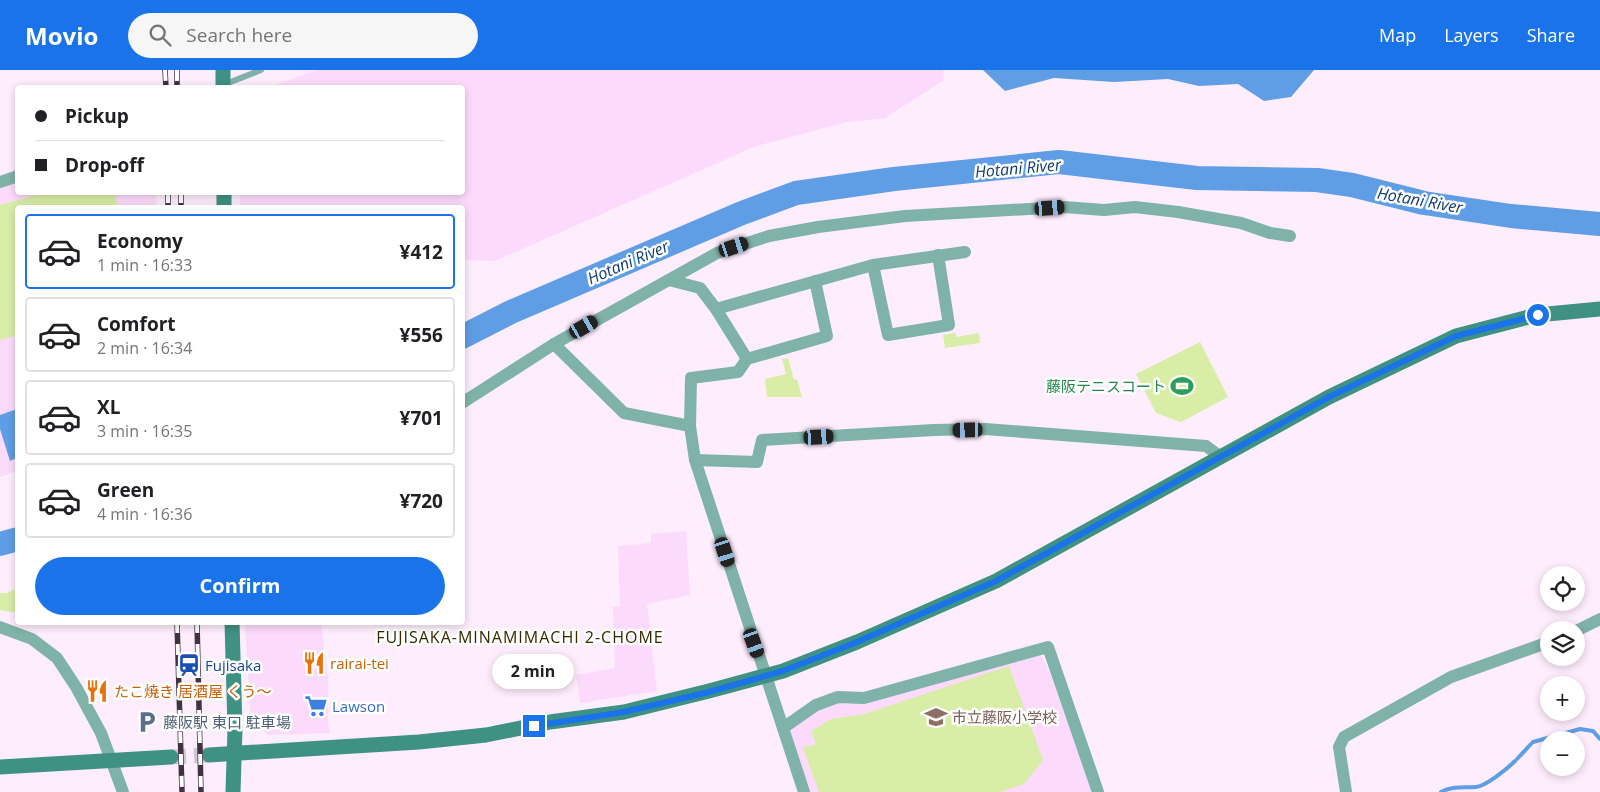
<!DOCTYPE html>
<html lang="en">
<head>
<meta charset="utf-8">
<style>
  body { margin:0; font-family:"Open Sans","Noto Sans JP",sans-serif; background:#f6f6f6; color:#202124; height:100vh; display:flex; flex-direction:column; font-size:19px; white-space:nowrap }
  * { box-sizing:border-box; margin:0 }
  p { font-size:16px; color:#757577 }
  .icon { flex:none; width:28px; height:28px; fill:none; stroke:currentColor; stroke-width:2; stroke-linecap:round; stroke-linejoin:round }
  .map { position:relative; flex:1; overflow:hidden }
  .sheet { position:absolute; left:15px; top:135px; width:450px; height:420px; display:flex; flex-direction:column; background:#fff; border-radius:5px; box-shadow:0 2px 8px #0003 }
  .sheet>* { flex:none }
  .top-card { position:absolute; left:15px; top:15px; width:450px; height:110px; border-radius:5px; box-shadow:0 2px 8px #0003; display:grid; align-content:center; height:110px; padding:0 20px; background:#fff }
  .buttons { position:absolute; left:1540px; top:496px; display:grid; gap:10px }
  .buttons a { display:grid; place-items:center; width:45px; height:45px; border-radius:50%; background:#fff; box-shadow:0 2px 8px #0003; font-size:25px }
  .end { position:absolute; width:22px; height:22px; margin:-11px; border:6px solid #1a73e8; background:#fff; box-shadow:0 0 0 2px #fff }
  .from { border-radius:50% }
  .bubble { position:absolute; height:35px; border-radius:18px; background:#fff; box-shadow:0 2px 8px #0003; font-size:16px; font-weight:700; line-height:35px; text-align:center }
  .car { position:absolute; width:15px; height:30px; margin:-15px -8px; border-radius:6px; box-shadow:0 0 4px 1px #0007; background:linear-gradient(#222 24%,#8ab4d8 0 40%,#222 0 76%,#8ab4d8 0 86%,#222 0) }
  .top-card b { display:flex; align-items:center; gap:18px; height:48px; font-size:19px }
  .top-card b+b { border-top:1px solid #e0e0e0 }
  .top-card i { width:12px; height:12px; background:#202124 }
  ul { padding:9px 0 0; list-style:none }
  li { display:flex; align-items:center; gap:15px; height:75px; margin:0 10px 8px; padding:0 10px; border:2px solid #e0e0e0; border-radius:5px }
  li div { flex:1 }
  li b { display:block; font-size:19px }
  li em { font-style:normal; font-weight:700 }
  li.current { border-color:#1a73e8 }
  li>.icon { width:45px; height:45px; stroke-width:1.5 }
  .primary-button { display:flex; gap:10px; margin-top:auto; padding:10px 20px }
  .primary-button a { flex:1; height:58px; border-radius:30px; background:#1a73e8; color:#fff; font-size:20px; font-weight:700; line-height:58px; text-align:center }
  header { display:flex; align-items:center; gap:30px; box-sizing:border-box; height:70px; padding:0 25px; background:#1a73e8; color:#fff }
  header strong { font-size:24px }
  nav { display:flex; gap:28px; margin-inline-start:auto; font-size:18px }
  .search { width:350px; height:45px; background:#f6f6f6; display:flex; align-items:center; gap:12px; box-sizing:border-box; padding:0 18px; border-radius:28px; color:#757577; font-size:19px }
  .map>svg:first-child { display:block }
</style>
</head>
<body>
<header>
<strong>Movio</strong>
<div class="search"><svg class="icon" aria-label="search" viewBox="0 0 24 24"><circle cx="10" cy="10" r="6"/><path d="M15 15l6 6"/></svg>Search here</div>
<nav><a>Map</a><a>Layers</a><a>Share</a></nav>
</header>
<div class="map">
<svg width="1600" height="722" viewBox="0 0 1600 722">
  <rect width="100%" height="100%" fill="#feedfd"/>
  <g fill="#fcdafb">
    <polygon points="316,0 943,0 944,10 885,48 847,52 756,76 495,191 463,190 462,138 240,137 240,123 462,122 462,18 270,17"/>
    <polygon points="17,113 18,122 156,123 157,137 18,138 17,401 0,407 0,118"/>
    <polygon points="686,461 690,525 647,534 657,621 580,633 576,605 615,598 613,537 620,536 618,476 651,473 651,464"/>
    <polygon points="245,553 321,553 328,607 328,654 330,663 268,665 251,650"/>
    <polygon points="1036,585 1042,587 1049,601 1094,722 809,722 791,665 791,657 822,636"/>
  </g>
  <g fill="#d8eea6">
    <polygon points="114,123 118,137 18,138 17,265 0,270 0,135 44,123"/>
    <polygon points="956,263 956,267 979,263 980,273 945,278 943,265"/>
    <polygon points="1200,272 1228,327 1181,352 1156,343 1136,304"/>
    <polygon points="788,288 794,310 797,309 802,327 767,327 765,309 786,304 782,289"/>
    <polygon points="17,518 17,543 0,540 0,523 7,523"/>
    <polygon points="1009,596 1043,690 1024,714 1000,722 819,722 803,678 816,674 811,661 831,649 864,644"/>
  </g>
  <g fill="#5f9de4">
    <polygon points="983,0 1314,0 1291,27 1264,31 1238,14 1199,16 1168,9 1114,12 1054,8 1005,21"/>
    <polygon points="17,339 17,388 10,391 0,359 0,345"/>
  </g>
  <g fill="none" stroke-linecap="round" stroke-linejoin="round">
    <g stroke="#5f9de4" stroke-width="4">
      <polyline points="1533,672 1580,659 1593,661 1600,669"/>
      <polyline points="1517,689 1531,674"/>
      <path d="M1441 722C1452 716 1464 718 1476 717 1486 716 1507 699 1515 691"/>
    </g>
    <g stroke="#5f9de4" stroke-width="24">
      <polyline points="462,267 511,242 742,143 796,123 894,109 1059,92 1197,108 1317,110 1352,115 1424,133 1511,146 1600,154"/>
      <polyline points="0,474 18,469"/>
    </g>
    <polyline stroke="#d3c4d2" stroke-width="15" stroke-dasharray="15 8" stroke-linecap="butt" points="171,687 209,685"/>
    <polyline stroke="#7fb2a8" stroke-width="6" points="223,15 261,0"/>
    <g stroke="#7fb2a8" stroke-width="12">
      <polyline points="0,112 18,106"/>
      <polyline points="873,195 888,265 949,255 938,185"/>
      <polyline points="669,210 700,218 716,239 873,195 965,182"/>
      <polyline points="716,239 747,289 827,266 815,211"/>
      <polyline points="554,274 624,343 690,356 695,390 804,722"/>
      <polyline points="462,333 554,274 717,183 769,166 818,157 905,146 1064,137 1104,140 1135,137 1178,142 1241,153 1270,163 1290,166"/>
      <polyline points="690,356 691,308 738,302 747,289"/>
      <polyline points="695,390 757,392 762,370 934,360 985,359 1206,376 1221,387"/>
      <polyline points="0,557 32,569 57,588 76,617 101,663 123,722"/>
      <polyline points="1576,561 1600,549"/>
      <polyline points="783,658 816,635 838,627 864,628 1048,577 1098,722"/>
      <polyline points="1346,722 1339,677 1344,667 1451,607 1549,572"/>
    </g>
    <g stroke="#3e9183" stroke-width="15">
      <polyline points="223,0 223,18"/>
      <polyline points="224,122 224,138"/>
      <polyline points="232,552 235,659 233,722"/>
      <polyline points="209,685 419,672 486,665 550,652 624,642 709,621 783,601 857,572 996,511 1329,327 1456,266 1537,245 1600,239"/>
      <polyline points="0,697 171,687"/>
    </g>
    <defs>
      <g id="rail">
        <polyline points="165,0 166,18"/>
        <polyline points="177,0 177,18"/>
        <polyline points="168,122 168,138"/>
        <polyline points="181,122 181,138"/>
        <polyline points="177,552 182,722"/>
        <polyline points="197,552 201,722"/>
      </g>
    </defs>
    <use href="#rail" stroke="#3e333e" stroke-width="5.5"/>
    <use href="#rail" stroke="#fff" stroke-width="4" stroke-dasharray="11" stroke-linecap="butt"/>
  </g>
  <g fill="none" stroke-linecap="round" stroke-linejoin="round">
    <polyline stroke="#1a73e8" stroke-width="6" points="534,656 624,642 709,622 783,601 857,572 996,511 1329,327 1456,266 1538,245"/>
  </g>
  <defs>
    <symbol id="stadium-bare" viewBox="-9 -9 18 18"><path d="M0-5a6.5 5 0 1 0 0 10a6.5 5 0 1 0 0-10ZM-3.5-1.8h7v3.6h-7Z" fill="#2e9e5b" stroke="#fff" stroke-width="2.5" paint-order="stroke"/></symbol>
    <symbol id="restaurant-bare" viewBox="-9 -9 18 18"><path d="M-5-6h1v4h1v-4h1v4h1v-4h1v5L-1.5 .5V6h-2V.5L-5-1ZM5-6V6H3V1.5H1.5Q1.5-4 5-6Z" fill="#e8710a" stroke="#fff" stroke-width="2.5" paint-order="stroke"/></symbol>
    <symbol id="station-bare" viewBox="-9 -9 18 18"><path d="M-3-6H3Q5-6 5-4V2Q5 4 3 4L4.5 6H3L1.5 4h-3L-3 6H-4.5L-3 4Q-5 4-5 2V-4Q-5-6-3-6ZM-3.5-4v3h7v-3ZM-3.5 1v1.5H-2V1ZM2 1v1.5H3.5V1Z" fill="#1a4fb4" stroke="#fff" stroke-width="2.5" paint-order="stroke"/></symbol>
    <symbol id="supermarket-bare" viewBox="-9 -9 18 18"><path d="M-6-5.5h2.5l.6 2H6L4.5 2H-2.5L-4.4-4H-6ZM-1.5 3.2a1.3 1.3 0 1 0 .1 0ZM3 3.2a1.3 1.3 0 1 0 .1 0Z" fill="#3f7fe0" stroke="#fff" stroke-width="2.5" paint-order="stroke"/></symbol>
    <symbol id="school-bare" viewBox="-9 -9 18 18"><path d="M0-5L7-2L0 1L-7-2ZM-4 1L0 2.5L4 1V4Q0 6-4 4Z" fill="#8d6e63" stroke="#fff" stroke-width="2.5" paint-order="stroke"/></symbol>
    <symbol id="parking-bare" viewBox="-9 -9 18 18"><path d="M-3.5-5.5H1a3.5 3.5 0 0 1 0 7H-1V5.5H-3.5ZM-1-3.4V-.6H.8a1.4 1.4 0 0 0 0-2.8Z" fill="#5c6f8a" stroke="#fff" stroke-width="2.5" paint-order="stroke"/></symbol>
  </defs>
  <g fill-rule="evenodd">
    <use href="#stadium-bare" x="1166" y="300" width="32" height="32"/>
    <use href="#restaurant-bare" x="298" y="577" width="32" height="32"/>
    <use href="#station-bare" x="173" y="579" width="32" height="32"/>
    <use href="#restaurant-bare" x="81" y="605" width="32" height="32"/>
    <use href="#supermarket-bare" x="300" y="620" width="32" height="32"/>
    <use href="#school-bare" x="920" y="631" width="32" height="32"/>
    <use href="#parking-bare" x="131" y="636" width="32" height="32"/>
  </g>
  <g text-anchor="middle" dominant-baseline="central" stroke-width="5" stroke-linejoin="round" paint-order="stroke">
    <g font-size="15" fill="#27864d" stroke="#fff" text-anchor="end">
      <text x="1166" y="316">藤阪テニスコート</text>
    </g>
    <g font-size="15" fill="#c56008" stroke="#fff" text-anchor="start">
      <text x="330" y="593">rairai-tei</text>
      <text x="114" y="621">たこ焼き 居酒屋 くう～</text>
    </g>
    <g font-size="15" fill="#164399" stroke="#fff" text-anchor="start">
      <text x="205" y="595">Fujisaka</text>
    </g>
    <g font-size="15" fill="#366cbe" stroke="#fff" text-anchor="start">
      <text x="332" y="636">Lawson</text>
    </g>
    <g font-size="15" fill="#785e54" stroke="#fff" text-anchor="start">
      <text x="952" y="647">市立藤阪小学校</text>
    </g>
    <g font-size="15" fill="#4e5e75" stroke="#fff" text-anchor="start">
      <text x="163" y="652">藤阪駅 東口 駐車場</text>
    </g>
    <g font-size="16" font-style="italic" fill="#103d6a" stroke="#fff">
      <text transform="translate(1018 98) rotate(-5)">Hotani River</text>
      <text transform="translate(1420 130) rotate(10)">Hotani River</text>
      <text transform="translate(628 192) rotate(-23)">Hotani River</text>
    </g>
    <g font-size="16" letter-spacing="1" fill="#342900" stroke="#fff">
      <text x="520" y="567">FUJISAKA-MINAMIMACHI 2-CHOME</text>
    </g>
  </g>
</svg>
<div class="buttons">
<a><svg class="icon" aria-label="locate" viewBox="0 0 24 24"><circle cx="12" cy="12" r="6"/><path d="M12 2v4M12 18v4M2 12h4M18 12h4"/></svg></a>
<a><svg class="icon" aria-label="layers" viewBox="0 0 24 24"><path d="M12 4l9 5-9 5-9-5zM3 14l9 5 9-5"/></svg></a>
<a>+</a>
<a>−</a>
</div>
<i class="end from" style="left:1538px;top:245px"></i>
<i class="end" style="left:534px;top:656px"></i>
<div class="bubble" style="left:492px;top:584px;width:82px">2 min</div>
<i class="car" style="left:1050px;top:138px;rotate:86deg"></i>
<i class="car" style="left:734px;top:177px;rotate:72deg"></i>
<i class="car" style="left:584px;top:257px;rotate:60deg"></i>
<i class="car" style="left:968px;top:360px;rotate:269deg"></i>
<i class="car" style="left:819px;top:367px;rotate:87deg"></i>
<i class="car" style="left:725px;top:482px;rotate:162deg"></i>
<i class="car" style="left:754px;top:573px;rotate:160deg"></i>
<div class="top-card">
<b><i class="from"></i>Pickup</b>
<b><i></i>Drop-off</b>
</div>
<section class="sheet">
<ul>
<li class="current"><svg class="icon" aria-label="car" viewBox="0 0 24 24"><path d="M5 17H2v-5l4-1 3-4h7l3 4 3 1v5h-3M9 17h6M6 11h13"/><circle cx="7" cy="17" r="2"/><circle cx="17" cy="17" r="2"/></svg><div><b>Economy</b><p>1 min · 16:33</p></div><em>¥412</em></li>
<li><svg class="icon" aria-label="car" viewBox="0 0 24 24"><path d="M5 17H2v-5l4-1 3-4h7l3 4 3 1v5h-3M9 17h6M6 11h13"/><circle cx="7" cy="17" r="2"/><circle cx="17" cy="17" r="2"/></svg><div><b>Comfort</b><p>2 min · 16:34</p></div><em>¥556</em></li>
<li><svg class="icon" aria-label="car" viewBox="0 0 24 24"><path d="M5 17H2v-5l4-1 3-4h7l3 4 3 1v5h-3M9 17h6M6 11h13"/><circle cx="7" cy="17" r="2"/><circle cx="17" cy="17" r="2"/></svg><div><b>XL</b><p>3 min · 16:35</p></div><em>¥701</em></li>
<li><svg class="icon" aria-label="car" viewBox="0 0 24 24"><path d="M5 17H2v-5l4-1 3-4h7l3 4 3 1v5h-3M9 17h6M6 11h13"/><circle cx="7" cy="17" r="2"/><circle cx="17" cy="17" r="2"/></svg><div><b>Green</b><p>4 min · 16:36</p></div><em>¥720</em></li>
</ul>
<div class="primary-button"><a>Confirm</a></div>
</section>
</div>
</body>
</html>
